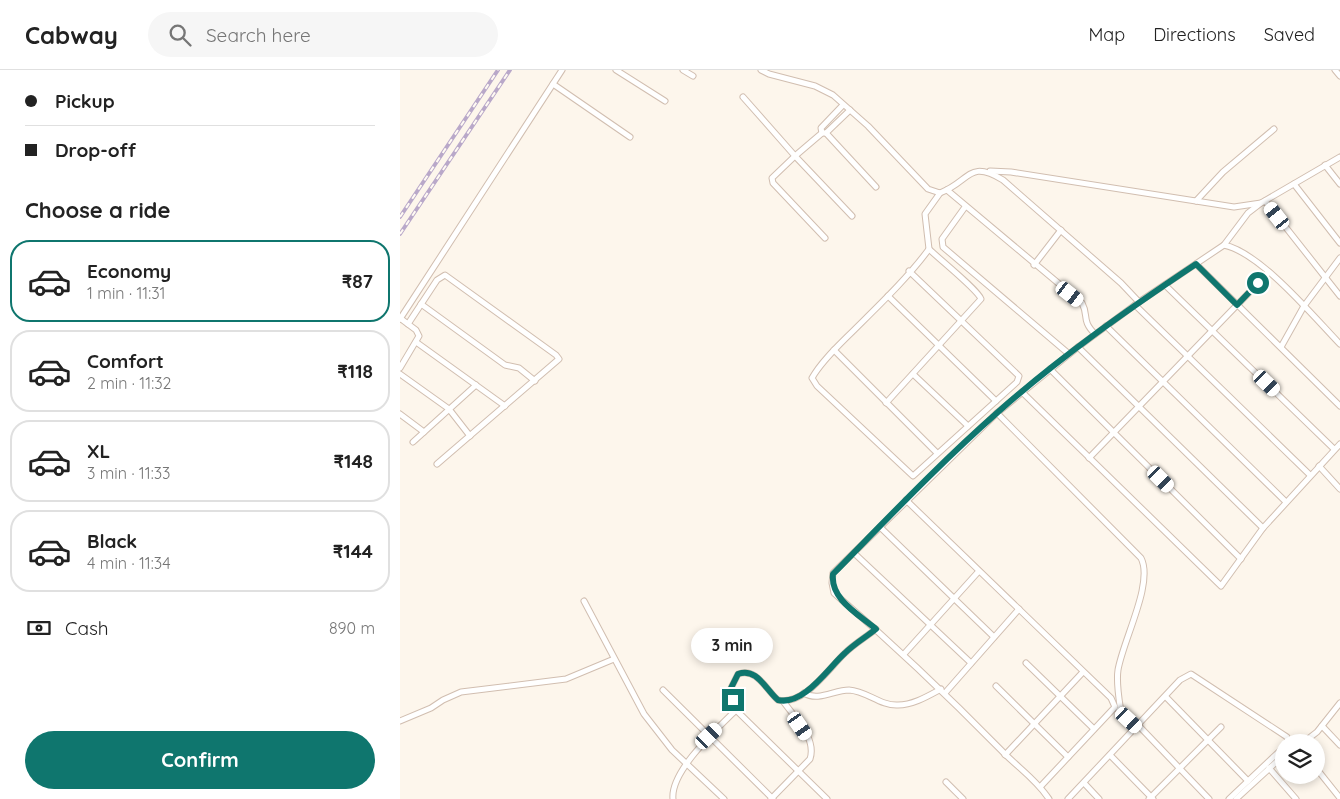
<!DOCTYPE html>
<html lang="en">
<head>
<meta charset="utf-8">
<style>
  body { margin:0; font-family:Quicksand,sans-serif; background:#f6f6f6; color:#222; height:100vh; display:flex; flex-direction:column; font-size:19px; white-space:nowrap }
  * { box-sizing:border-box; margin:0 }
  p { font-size:16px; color:#767676 }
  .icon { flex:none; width:28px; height:28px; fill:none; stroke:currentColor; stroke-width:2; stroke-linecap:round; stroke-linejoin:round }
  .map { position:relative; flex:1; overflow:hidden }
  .sheet { display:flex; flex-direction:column; background:#fff; width:400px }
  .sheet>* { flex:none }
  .banner { display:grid; align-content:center; height:110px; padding:0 25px; background:#fff }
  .fabs { position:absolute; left:875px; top:664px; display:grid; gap:10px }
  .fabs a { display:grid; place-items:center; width:50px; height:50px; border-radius:50%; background:#fff; box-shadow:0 2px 8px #0003; font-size:25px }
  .end { position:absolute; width:22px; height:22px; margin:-11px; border:6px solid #0f766e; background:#fff; box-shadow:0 0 0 2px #fff }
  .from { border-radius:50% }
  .bubble { position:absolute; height:35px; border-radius:18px; background:#fff; box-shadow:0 2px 8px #0003; font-size:16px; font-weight:700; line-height:35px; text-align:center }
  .car { position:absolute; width:15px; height:30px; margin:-15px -8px; border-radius:6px; box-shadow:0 0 4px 1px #0007; background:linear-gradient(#fff 24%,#345 0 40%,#fff 0 76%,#345 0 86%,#fff 0) }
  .banner b { display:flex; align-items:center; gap:18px; height:48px; font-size:19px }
  .banner b+b { border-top:1px solid #e0e0e0 }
  .banner i { width:12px; height:12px; background:#222 }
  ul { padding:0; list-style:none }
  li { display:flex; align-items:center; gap:15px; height:82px; margin:0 10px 8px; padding:0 15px; border:2px solid #e0e0e0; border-radius:20px }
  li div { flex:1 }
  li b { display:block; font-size:19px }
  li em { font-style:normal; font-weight:700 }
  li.on { border-color:#0f766e }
  li>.icon { width:45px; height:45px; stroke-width:1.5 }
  h2 { padding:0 25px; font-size:22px; line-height:60px }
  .pay { display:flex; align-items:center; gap:12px; height:55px; padding:0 25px; font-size:19px }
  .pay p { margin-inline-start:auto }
  .cta { display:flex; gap:10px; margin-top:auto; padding:10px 25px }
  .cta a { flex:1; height:58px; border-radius:30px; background:#0f766e; color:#fff; font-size:20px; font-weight:700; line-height:58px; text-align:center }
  header { display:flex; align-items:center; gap:30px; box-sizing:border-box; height:70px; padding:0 25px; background:#fff; border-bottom:1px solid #e0e0e0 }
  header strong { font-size:24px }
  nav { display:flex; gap:28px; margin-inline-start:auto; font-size:18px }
  .search { width:350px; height:45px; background:#f6f6f6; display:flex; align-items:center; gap:12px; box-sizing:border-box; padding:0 18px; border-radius:28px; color:#767676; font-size:19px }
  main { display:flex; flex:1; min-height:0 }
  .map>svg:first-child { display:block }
</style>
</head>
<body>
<header>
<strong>Cabway</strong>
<div class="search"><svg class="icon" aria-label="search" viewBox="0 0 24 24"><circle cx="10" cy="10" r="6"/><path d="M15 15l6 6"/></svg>Search here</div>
<nav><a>Map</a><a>Directions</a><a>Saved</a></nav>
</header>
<main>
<section class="sheet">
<div class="banner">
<b><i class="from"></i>Pickup</b>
<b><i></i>Drop-off</b>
</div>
<h2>Choose a ride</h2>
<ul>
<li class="on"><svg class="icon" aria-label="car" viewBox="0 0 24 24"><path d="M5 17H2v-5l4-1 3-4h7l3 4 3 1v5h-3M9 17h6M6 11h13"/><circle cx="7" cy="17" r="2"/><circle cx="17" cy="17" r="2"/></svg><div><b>Economy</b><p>1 min · 11:31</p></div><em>₹87</em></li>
<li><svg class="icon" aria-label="car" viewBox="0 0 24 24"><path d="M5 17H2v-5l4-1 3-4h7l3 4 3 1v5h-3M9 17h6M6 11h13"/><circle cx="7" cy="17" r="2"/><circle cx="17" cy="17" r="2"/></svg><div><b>Comfort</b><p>2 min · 11:32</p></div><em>₹118</em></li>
<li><svg class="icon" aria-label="car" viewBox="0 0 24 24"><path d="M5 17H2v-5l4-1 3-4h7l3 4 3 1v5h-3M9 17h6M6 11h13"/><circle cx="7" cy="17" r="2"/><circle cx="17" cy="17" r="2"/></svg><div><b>XL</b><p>3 min · 11:33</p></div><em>₹148</em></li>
<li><svg class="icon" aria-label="car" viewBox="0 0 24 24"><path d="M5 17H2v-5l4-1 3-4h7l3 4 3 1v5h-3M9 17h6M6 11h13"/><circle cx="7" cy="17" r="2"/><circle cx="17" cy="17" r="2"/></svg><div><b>Black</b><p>4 min · 11:34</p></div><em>₹144</em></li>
</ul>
<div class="pay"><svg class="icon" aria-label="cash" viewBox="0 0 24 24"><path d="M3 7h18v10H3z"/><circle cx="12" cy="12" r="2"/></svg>Cash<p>890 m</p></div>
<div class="cta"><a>Confirm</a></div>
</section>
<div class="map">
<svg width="940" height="729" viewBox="0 0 940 729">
  <rect width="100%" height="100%" fill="#fdf6ec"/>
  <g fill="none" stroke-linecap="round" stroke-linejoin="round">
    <defs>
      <g id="minor">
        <polyline points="216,0 265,31"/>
        <polyline points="283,0 293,6"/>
        <path d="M361 0 369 4 415 16 433 25 468 56 528 119 540 123C571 111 568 89 603 110L721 213 739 232"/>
        <polyline points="935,0 940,6"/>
        <polyline points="153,14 230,67"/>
        <polyline points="343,27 395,86 372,108 373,113 425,168"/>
        <polyline points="443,35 421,58 422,63 426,63 450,40"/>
        <polyline points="422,63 395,86 452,146"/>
        <polyline points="426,63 476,117"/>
        <polyline points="925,95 940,114"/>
        <polyline points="590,101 611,102 834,137 861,133"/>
        <polyline points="894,114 940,173"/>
        <path d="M547 120 682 233C689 246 681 250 695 264"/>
        <polyline points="796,131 823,102 874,59"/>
        <polyline points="865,131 940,226"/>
        <polyline points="565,137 542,169 543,177 669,284"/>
        <polyline points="824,175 848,143 861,133 940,87"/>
        <polyline points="796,194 940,336"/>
        <polyline points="634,195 661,160"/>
        <path d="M509 201 619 306 617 312 513 406 417 316 412 308C421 292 437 277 450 264 475 239 508 208 529 179L525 144 540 123"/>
        <polyline points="765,215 934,379"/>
        <polyline points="488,226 596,331"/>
        <polyline points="21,234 105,295 119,298 135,311"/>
        <polyline points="735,235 910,405"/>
        <polyline points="0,249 162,0"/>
        <polyline points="8,254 37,210 45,205 156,285 159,289 37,394"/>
        <polyline points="706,256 886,432"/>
        <polyline points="16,272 105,336"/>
        <polyline points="678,277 863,458"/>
        <polyline points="881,277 904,236 940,188"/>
        <polyline points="434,280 537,383"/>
        <polyline points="0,298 19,266 16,260 0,248"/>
        <polyline points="650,299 841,489"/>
        <polyline points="0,304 49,339 70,366"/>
        <polyline points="513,304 568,356"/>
        <polyline points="622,322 821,516 863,458 940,374"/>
        <path d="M486 333 581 229C578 220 539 189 529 179"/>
        <path d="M597 343 741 488C754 513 723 570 718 600 716 613 719 629 721 642"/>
        <polyline points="0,344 24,362"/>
        <polyline points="13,372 76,315"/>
        <polyline points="689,388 869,202"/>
        <polyline points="919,396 940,419"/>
        <polyline points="506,430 711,628 715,637 641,716"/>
        <polyline points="480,457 594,567"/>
        <polyline points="454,483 571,593"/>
        <polyline points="184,531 244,644 272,680 324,729"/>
        <polyline points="504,584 579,501"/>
        <polyline points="626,593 694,659"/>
        <polyline points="596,616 668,687"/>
        <polyline points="263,620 373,729"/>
        <path d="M404 623C418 632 434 620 449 620 467 621 480 636 498 635 513 635 528 626 541 619"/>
        <polyline points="545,623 619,539"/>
        <polyline points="766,627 848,711"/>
        <path d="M336 640 330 620 338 604C357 597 366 620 378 630 404 636 428 599 445 583 454 574 466 567 476 559"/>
        <polyline points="719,640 737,657"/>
        <polyline points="0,651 31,638 43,630 61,622 166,609 214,589"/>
        <polyline points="739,656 809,729"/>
        <polyline points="922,656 940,675"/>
        <polyline points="904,672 917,662 940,633"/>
        <polyline points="605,685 683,602"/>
        <polyline points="710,685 753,729"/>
        <polyline points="869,698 896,729"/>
        <polyline points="916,698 940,728"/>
        <polyline points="546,712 563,729"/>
        <polyline points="684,713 699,729"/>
        <path d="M273 729C270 701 318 658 336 640L427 729"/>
        <path d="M371 729 410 689C417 668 394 647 383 631"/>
        <path d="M649 729C636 709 617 697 601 680 547 625 492 573 434 523L432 513 433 503 597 343 678 277 739 232 824 175C861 183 913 246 940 274"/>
        <polyline points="668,729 780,610 791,604 887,667 888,672"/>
        <polyline points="749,729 821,657"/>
        <polyline points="829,729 884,677"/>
        <polyline points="836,729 884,685"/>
      </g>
    </defs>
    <use href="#minor" stroke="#d1beb0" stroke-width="7"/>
    <use href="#minor" stroke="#fff" stroke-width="5"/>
    <defs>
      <g id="rail">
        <polyline points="0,147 98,0"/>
        <polyline points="0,164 110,0"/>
      </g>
    </defs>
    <use href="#rail" stroke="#b9a8c9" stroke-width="4"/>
    <use href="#rail" stroke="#fffaf3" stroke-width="2" stroke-dasharray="5.5" stroke-linecap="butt"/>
  </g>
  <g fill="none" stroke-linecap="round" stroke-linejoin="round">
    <path stroke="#0f766e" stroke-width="6" d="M333 630 330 620 338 604C357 597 366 620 378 630 404 636 428 598 445 583 454 574 466 567 476 559 458 544 430 529 433 504 487 449 541 392 598 342 660 287 727 240 796 194L837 235 858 213"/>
  </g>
</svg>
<div class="fabs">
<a><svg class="icon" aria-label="layers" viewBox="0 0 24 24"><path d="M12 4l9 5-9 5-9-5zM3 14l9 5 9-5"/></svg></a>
</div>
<i class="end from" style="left:858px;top:213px"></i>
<i class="end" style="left:333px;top:630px"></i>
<div class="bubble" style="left:291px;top:558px;width:82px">3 min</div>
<i class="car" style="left:877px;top:146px;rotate:322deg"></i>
<i class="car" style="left:670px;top:224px;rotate:128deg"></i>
<i class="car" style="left:867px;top:313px;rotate:134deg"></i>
<i class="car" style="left:761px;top:409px;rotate:135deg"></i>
<i class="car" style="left:729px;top:650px;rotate:133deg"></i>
<i class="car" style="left:400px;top:656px;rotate:145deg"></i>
<i class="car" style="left:309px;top:666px;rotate:46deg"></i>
</div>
</main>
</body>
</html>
